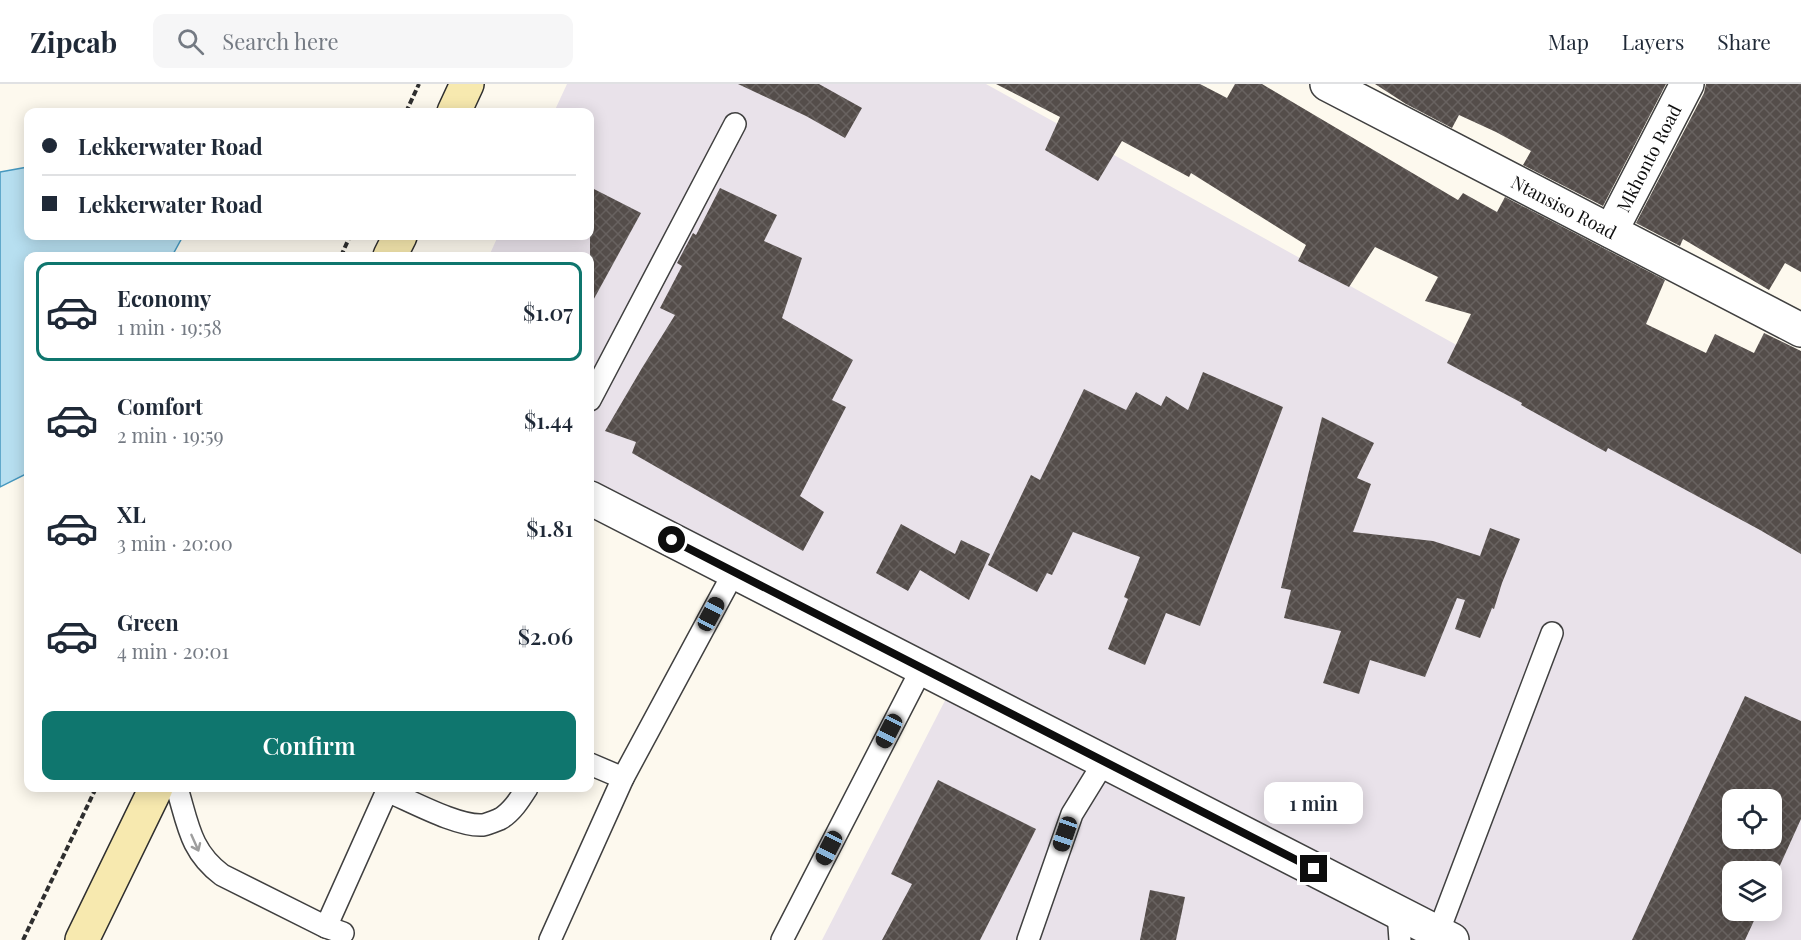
<!DOCTYPE html>
<html lang="en">
<head>
<meta charset="utf-8">
<style>
  body { margin:0; font-family:"Playfair Display",serif; background:#f6f6f7; color:#1f2937; height:100vh; display:flex; flex-direction:column; font-size:22px; white-space:nowrap }
  * { box-sizing:border-box; margin:0 }
  p { font-size:20px; color:#747a83 }
  .icon { flex:none; width:33px; height:33px; fill:none; stroke:currentColor; stroke-width:2; stroke-linecap:round; stroke-linejoin:round }
  .map { position:relative; flex:1; overflow:hidden }
  .side { position:absolute; left:24px; top:168px; width:570px; height:540px; display:flex; flex-direction:column; background:#fff; border-radius:12px; box-shadow:0 3px 15px #0003 }
  .side>* { flex:none }
  .banner { position:absolute; left:24px; top:24px; width:570px; height:132px; border-radius:12px; box-shadow:0 3px 15px #0003; display:grid; align-content:center; height:132px; padding:0 18px; background:#fff }
  .buttons { position:absolute; left:1722px; top:705px; display:grid; gap:12px }
  .buttons a { display:grid; place-items:center; width:60px; height:60px; border-radius:12px; background:#fff; box-shadow:0 3px 15px #0003; font-size:30px }
  .end { position:absolute; width:27px; height:27px; margin:-14px; border:8px solid #0d0d0d; background:#fff; box-shadow:0 0 0 3px #fff }
  .from { border-radius:50% }
  .bubble { position:absolute; height:42px; border-radius:12px; background:#fff; box-shadow:0 3px 15px #0003; font-size:20px; font-weight:600; line-height:42px; text-align:center }
  .car { position:absolute; width:18px; height:36px; margin:-18px -9px; border-radius:8px; box-shadow:0 0 4px 2px #0007; background:linear-gradient(#222 24%,#8ab4d8 0 40%,#222 0 76%,#8ab4d8 0 86%,#222 0) }
  .banner b { display:flex; align-items:center; gap:21px; height:57px; font-size:22px }
  .banner b+b { border-top:2px solid #e0e1e3 }
  .banner i { width:15px; height:15px; background:#1f2937 }
  ul { padding:10px 0 0; list-style:none }
  li { display:flex; align-items:center; gap:18px; height:99px; margin:0 12px 9px; padding:0 6px; border:3px solid transparent; border-radius:12px }
  li div { flex:1 }
  li b { display:block; font-size:22px }
  li em { font-style:normal; font-weight:600 }
  li.on { border-color:#0f766e }
  li>.icon { width:54px; height:54px; stroke-width:1.5 }
  .cta { display:flex; gap:12px; margin-top:auto; padding:12px 18px }
  .cta a { flex:1; height:69px; border-radius:12px; background:#0f766e; color:#fff; font-size:24px; font-weight:600; line-height:69px; text-align:center }
  header { display:flex; align-items:center; gap:36px; box-sizing:border-box; height:84px; padding:0 30px; background:#fff; border-bottom:2px solid #e0e1e3 }
  header strong { font-size:28px }
  nav { display:flex; gap:33px; margin-inline-start:auto; font-size:21px }
  .search { width:420px; height:54px; background:#f6f6f7; display:flex; align-items:center; gap:15px; box-sizing:border-box; padding:0 21px; border-radius:12px; color:#747a83; font-size:22px }
  .map>svg:first-child { display:block }
</style>
</head>
<body>
<header>
<strong>Zipcab</strong>
<div class="search"><svg class="icon" aria-label="search" viewBox="0 0 24 24"><circle cx="10" cy="10" r="6"/><path d="M15 15l6 6"/></svg>Search here</div>
<nav><a>Map</a><a>Layers</a><a>Share</a></nav>
</header>
<div class="map">
<svg width="1801" height="856" viewBox="0 0 1801 856">
  <defs>
    <pattern id="building-cross-hatch" width="8" height="8" patternUnits="userSpaceOnUse" patternTransform="scale(1.5)"><rect width="8" height="8" fill="#544d4a"/><path d="M0 0l8 8M0 8l8-8" fill="none" stroke="#686260"/></pattern>
  </defs>
  <rect width="100%" height="100%" fill="#fdf9ee"/>
  <path fill="#e9e2ea" fill-rule="evenodd" d="M567 0H986L1801 452V856H822L953 601 590 414V172H489L498 152H590V28H554ZM1732 716H1772V754H1732ZM1732 788H1772V826H1732Z"/>
  <polygon fill="#b7dff0" stroke="#4698bf" stroke-width="1.5" points="28,83 28,152 183,152 172,172 28,172 28,389 0,403 0,88"/>
  <g fill="url(#building-cross-hatch)" fill-rule="evenodd">
    <polygon points="738,0 819,0 862,24 845,54 806,32"/>
    <polygon points="996,0 1200,0 1227,14 1235,0 1262,0 1458,116 1463,109 1497,128 1505,113 1665,196 1646,240 1706,269 1715,250 1754,269 1764,249 1801,267 1801,470 1760,446 1608,364 1606,368 1521,321 1522,319 1447,279 1471,230 1425,217 1438,193 1375,163 1349,203 1298,177 1306,161 1191,89 1189,93 1122,57 1098,97 1045,66 1060,33"/>
    <polygon points="1375,0 1666,0 1603,122 1523,81 1531,67 1496,48 1459,31 1452,44 1406,20"/>
    <polygon points="1706,0 1801,0 1801,188 1785,179 1769,206 1683,155 1680,162 1636,139 1704,9"/>
    <polygon points="590,103 641,129 590,222"/>
    <polygon points="720,104 777,131 764,157 802,174 782,234 853,276 832,316 846,323 800,412 824,428 803,467 632,369 636,358 605,347 642,284 675,231 660,224 682,182 677,179 693,149 696,151"/>
    <polygon points="1203,288 1283,323 1200,542 1166,529 1145,581 1108,565 1128,515 1124,513 1140,473 1073,448 1052,491 1047,489 1037,508 988,481 1031,391 1040,396 1084,305 1126,326 1136,308 1161,322 1166,312 1188,326"/>
    <polygon points="1322,333 1374,359 1357,394 1371,400 1353,448 1433,457 1480,472 1490,444 1520,455 1502,499 1494,525 1492,524 1480,554 1455,545 1465,516 1457,514 1425,593 1370,576 1359,610 1323,599 1341,547 1284,534 1291,506 1281,504"/>
    <polygon points="901,440 955,470 961,456 990,470 969,516 920,486 908,507 876,489"/>
    <path d="M1745 612 1801 637V735L1772 799V788H1732V826H1759L1745 856H1632ZM1732 716H1772V754H1732Z"/>
    <polygon points="938,696 1036,745 980,856 882,856 912,800 891,790"/>
    <polygon points="1150,806 1185,813 1176,856 1140,856"/>
  </g>
  <g fill="none" stroke-linecap="round" stroke-linejoin="round">
    <defs>
      <g id="lane">
        <polyline points="590,316 735,40"/>
        <polyline points="590,680 623,694"/>
        <path d="M177 704C188 740 190 767 222 791L326 843 343 849"/>
        <polyline points="1398,828 1400,856"/>
        <path d="M326 843 387 707C411 717 458 743 483 741 488 740 495 737 500 735 512 728 520 715 527 704"/>
        <polyline points="1438,849 1552,549"/>
        <polyline points="550,856 623,694 734,488"/>
        <polyline points="782,856 922,584"/>
        <polyline points="1028,856 1072,730 1104,678"/>
      </g>
      <g id="street">
        <path id="s1" d="M1327 0 1801 246"/>
        <path id="s2" d="M1611 147 1687 0"/>
        <polyline points="590,414 1452,856"/>
      </g>
      <g id="secondary">
        <polyline points="454,28 467,0"/>
        <polyline points="390,172 400,152"/>
        <polyline points="82,856 156,704"/>
      </g>
    </defs>
    <use href="#lane" stroke="#404040" stroke-width="24"/>
    <use href="#street" stroke="#404040" stroke-width="36"/>
    <use href="#secondary" stroke="#2f2f2f" stroke-width="36"/>
    <g stroke="#2f2f2f" stroke-width="4" stroke-dasharray="6 3" stroke-linecap="butt">
      <polyline points="406,28 419,0"/>
      <polyline points="341,172 350,152"/>
      <polyline points="23,856 96,704"/>
    </g>
    <use href="#lane" stroke="#fff" stroke-width="21"/>
    <use href="#street" stroke="#fff" stroke-width="33"/>
    <use href="#secondary" stroke="#f7e9af" stroke-width="33"/>
  </g>
  <defs><path id="oneway-shaft" d="M-6 0H5M1.5-3L5.5 0L1.5 3" fill="none" stroke-width="1.6" stroke-linecap="round" stroke-linejoin="round" transform="scale(1.5)"/></defs>
  <use stroke="#9e9e9e" href="#oneway-shaft" transform="translate(195 759) rotate(66)"/>
  <g fill="none" stroke-linecap="round" stroke-linejoin="round">
    <polyline stroke="#0d0d0d" stroke-width="8" points="672,456 1314,785"/>
  </g>
  <g text-anchor="middle" dominant-baseline="central" stroke-width="6" stroke-linejoin="round" paint-order="stroke">
    <g font-size="18" fill="#0d0d0d" stroke="#fff">
      <text stroke="none"><textPath href="#s2" startOffset="82">Mkhonto Road</textPath></text>
      <text stroke="none"><textPath href="#s1" startOffset="267">Ntansiso Road</textPath></text>
    </g>
  </g>
</svg>
<div class="buttons">
<a><svg class="icon" aria-label="locate" viewBox="0 0 24 24"><circle cx="12" cy="12" r="6"/><path d="M12 2v4M12 18v4M2 12h4M18 12h4"/></svg></a>
<a><svg class="icon" aria-label="layers" viewBox="0 0 24 24"><path d="M12 4l9 5-9 5-9-5zM3 14l9 5 9-5"/></svg></a>
</div>
<i class="end from" style="left:672px;top:456px"></i>
<i class="end" style="left:1314px;top:785px"></i>
<div class="bubble" style="left:1264px;top:698px;width:99px">1 min</div>
<i class="car" style="left:711px;top:530px;rotate:28deg"></i>
<i class="car" style="left:889px;top:647px;rotate:207deg"></i>
<i class="car" style="left:1065px;top:750px;rotate:199deg"></i>
<i class="car" style="left:829px;top:764px;rotate:207deg"></i>
<div class="banner">
<b><i class="from"></i>Lekkerwater Road</b>
<b><i></i>Lekkerwater Road</b>
</div>
<section class="side">
<ul>
<li class="on"><svg class="icon" aria-label="car" viewBox="0 0 24 24"><path d="M5 17H2v-5l4-1 3-4h7l3 4 3 1v5h-3M9 17h6M6 11h13"/><circle cx="7" cy="17" r="2"/><circle cx="17" cy="17" r="2"/></svg><div><b>Economy</b><p>1 min · 19:58</p></div><em>$1.07</em></li>
<li><svg class="icon" aria-label="car" viewBox="0 0 24 24"><path d="M5 17H2v-5l4-1 3-4h7l3 4 3 1v5h-3M9 17h6M6 11h13"/><circle cx="7" cy="17" r="2"/><circle cx="17" cy="17" r="2"/></svg><div><b>Comfort</b><p>2 min · 19:59</p></div><em>$1.44</em></li>
<li><svg class="icon" aria-label="car" viewBox="0 0 24 24"><path d="M5 17H2v-5l4-1 3-4h7l3 4 3 1v5h-3M9 17h6M6 11h13"/><circle cx="7" cy="17" r="2"/><circle cx="17" cy="17" r="2"/></svg><div><b>XL</b><p>3 min · 20:00</p></div><em>$1.81</em></li>
<li><svg class="icon" aria-label="car" viewBox="0 0 24 24"><path d="M5 17H2v-5l4-1 3-4h7l3 4 3 1v5h-3M9 17h6M6 11h13"/><circle cx="7" cy="17" r="2"/><circle cx="17" cy="17" r="2"/></svg><div><b>Green</b><p>4 min · 20:01</p></div><em>$2.06</em></li>
</ul>
<div class="cta"><a>Confirm</a></div>
</section>
</div>
</body>
</html>
